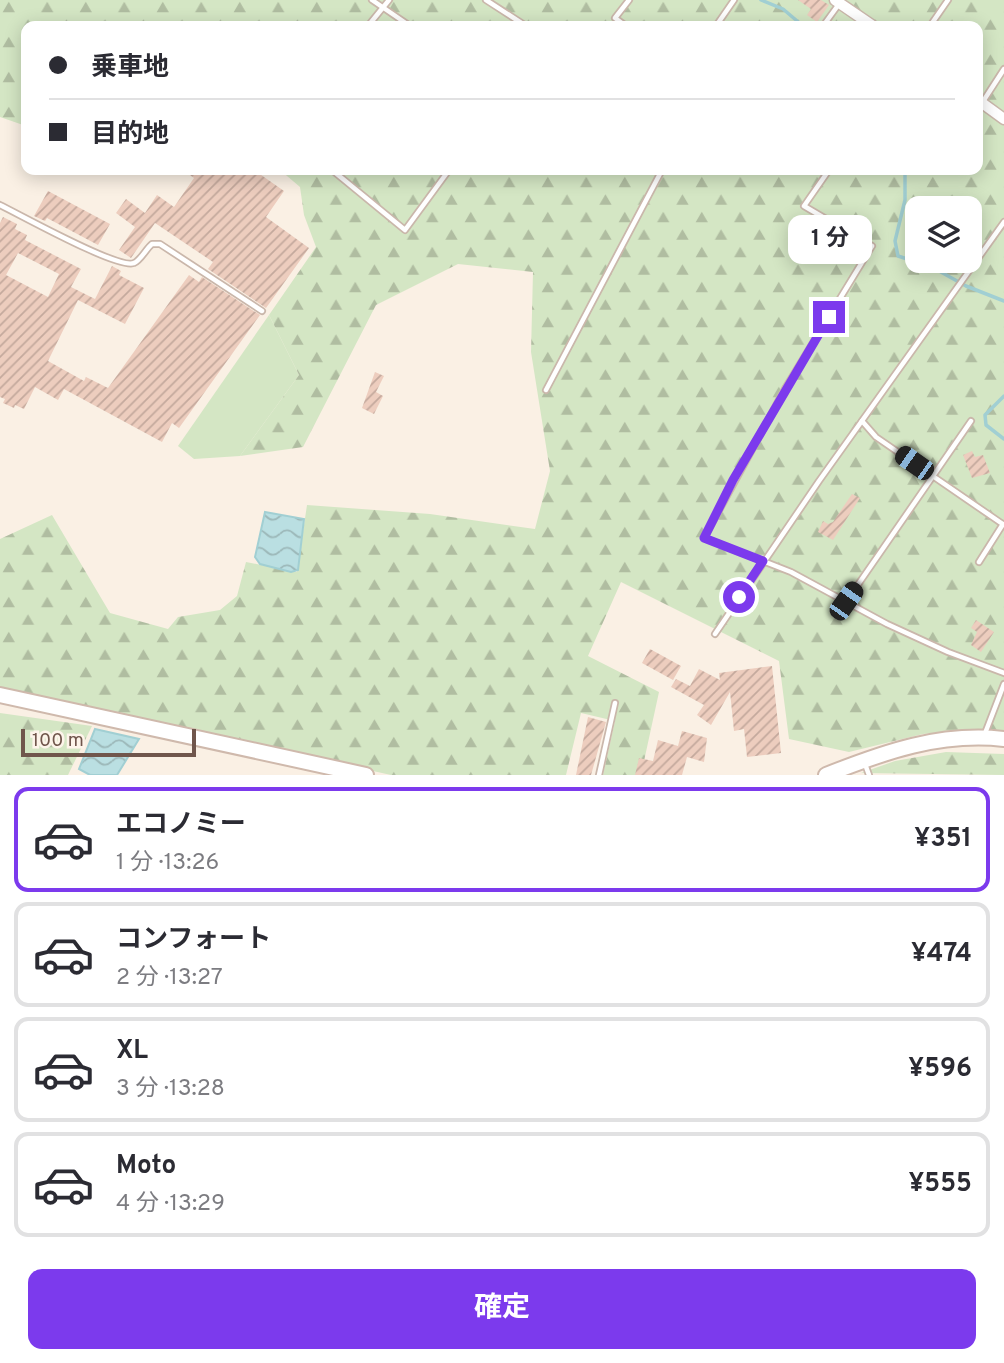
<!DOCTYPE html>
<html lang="ja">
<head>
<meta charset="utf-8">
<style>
  body { margin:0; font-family:Overpass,"Noto Sans JP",sans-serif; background:#f7f7f7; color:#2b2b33; height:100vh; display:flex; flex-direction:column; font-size:26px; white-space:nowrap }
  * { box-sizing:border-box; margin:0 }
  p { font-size:23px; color:#7c7c81 }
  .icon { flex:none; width:38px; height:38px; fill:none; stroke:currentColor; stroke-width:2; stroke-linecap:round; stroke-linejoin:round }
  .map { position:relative; height:775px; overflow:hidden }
  .sheet { display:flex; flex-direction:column; background:#fff; flex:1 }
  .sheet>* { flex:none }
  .hud { position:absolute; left:21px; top:21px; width:962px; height:154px; border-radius:14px; box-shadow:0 4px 18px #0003; display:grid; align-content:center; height:154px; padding:0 28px; background:#fff }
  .controls { position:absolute; left:905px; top:196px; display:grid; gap:14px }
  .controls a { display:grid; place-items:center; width:77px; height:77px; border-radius:14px; background:#fff; box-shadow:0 4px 18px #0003; font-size:35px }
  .scale { position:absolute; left:21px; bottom:18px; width:175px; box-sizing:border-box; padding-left:7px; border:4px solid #70564c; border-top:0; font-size:19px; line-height:24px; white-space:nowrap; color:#70564c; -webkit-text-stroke:5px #fdf4ea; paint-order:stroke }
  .end { position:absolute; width:32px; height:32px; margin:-16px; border:9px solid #7c3aed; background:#fff; box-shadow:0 0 0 4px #fff }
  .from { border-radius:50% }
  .bubble { position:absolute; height:49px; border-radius:14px; background:#fff; box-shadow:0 4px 18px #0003; font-size:23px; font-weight:700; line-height:49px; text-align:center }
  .car { position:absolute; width:21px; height:42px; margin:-21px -10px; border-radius:9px; box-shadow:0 0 5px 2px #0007; background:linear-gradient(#222 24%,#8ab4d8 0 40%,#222 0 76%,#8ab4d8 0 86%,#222 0) }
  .hud b { display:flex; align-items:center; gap:24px; height:66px; font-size:26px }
  .hud b+b { border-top:2px solid #e1e1e2 }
  .hud i { width:18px; height:18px; background:#2b2b33 }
  ul { padding:12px 0 0; list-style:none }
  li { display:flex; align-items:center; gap:21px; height:105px; margin:0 14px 10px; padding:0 14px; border:4px solid #e1e1e2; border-radius:14px }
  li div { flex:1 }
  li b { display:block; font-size:26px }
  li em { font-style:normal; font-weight:700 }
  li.active { border-color:#7c3aed }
  li>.icon { width:63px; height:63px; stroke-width:1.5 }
  .action { display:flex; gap:14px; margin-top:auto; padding:14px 28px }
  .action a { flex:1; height:80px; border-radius:14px; background:#7c3aed; color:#fff; font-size:28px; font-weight:700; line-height:80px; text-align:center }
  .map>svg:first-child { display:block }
</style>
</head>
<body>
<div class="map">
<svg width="1004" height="775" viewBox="0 0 1004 775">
  <defs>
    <pattern id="forest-firs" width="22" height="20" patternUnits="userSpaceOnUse" patternTransform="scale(1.75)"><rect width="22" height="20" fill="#d4e6c4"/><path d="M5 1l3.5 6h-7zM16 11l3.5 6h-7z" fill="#b0bda1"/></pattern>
    <pattern id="water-waves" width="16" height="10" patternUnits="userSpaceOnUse" patternTransform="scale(1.75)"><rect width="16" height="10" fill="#badfe2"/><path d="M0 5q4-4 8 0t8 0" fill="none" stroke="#9cb8b9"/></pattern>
    <pattern id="building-hatch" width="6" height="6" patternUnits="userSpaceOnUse" patternTransform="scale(1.75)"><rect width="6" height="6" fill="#edcdbe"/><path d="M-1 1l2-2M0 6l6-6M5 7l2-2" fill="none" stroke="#c4a99d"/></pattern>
  </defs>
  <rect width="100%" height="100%" fill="#faf0e4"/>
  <polygon fill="#d4e6c4" points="269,315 299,375 240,456 194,459 178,446"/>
  <g fill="url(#forest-firs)" fill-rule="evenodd">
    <path d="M0 0H1004V731L974 729 923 734 849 752 789 739 779 661 621 582 588 656 659 692 641 775H603L615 721 581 713 566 775H391L0 688V539L52 515 110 613 168 629 178 617 220 610 237 596 246 562 297 572 307 505 430 514 535 529 550 471 531 352 533 272 458 264 376 305 303 447 240 456 299 375 269 315 316 247 304 215 300 187 280 170H978V26H26V126L0 117ZM917 208H970V261H917Z"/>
    <polygon points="0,713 92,726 68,775 0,775"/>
    <polygon points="946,752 1004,754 1004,775 861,773 895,761"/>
  </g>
  <g fill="url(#water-waves)" stroke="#a1cfd3" stroke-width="2">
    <polygon points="265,512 304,519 298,570 291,572 260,564 255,557"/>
    <polygon points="95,729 139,739 117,775 90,775 79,769"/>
  </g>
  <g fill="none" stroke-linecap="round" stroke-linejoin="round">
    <g stroke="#a1cfd3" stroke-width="3.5">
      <polyline points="761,0 783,9 803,26"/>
      <polyline points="905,170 905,200 895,241 898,256 932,267 966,286 1004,301"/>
      <polyline points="1004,396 985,415 986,425 1004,439"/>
    </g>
  </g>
  <g fill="url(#building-hatch)" fill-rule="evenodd">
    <polygon points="798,0 821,0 829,5 817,22 807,15 811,9"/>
    <polygon points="183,170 254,170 284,191 266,217 309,248 266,308 208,269 213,262 155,223 131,258 119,250 135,227 116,213 126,199 145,213 157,195 174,207 194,178"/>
    <polygon points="48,191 110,224 98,245 47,218 45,221 34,216"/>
    <path d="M3 217 17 224 15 229 27 235 25 240 81 269 71 287 95 299 112 266 121 271 119 275 144 288 125 324 78 300 48 361 84 381 86 377 108 388 189 275 199 282 202 277 260 315 179 428 172 423 162 442 64 389 58 400 35 387 24 409 15 405 14 408 3 403 5 399 0 397V223ZM18 253 59 274 48 297 6 275Z"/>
    <polygon points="375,372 384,376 376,392 383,396 374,414 362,408"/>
    <polygon points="972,451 975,457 983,455 990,473 972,478 963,455"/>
    <polygon points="852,494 860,498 833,540 818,532 823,521 828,524 833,522"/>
    <polygon points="976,620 994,632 981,652 971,645 977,632 971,628"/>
    <polygon points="650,649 681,666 673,680 642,663"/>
    <polygon points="772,666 781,753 747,757 744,729 734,731 730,692 711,725 697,715 704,705 671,687 676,679 690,686 699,669 720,680 719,673"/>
    <polygon points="588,717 606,722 591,775 576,775"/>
    <polygon points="682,731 707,738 704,762 687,757 682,775 635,775 639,758 653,761 658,740 678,746"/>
  </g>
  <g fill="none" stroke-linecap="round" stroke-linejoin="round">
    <defs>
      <g id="lane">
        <polyline points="372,0 410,26"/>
        <polyline points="486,0 526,26"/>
        <polyline points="368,26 389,0"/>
        <polyline points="626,26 615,18 629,0"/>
        <polyline points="716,26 734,0"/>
        <polyline points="823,26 839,4"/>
        <polyline points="930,26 948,0"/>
        <polyline points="982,103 1004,69"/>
        <polyline points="332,170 405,230 449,170"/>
        <polyline points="829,170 804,206 872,246 786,387 704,538 791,572 887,624 948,652 1004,673"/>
        <path d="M0 205C19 214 119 270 134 263 140 261 146 249 152 244H160L262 311"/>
        <polyline points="546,390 662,170"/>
        <polyline points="862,421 876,437 1004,525"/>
        <polyline points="979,562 1003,524"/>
        <polyline points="846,602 971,421"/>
        <polyline points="715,634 819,481 1004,222"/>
        <polyline points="984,736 1004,684"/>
        <polyline points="865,764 869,775"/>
        <polyline points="599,775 615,703"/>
      </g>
      <g id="street">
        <polyline points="835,0 873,26"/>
        <polyline points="978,100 1004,119"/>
      </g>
      <g id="secondary">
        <polyline points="0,695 366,775"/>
        <path d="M826 775C884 752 940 732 1004 739"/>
      </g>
    </defs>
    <use href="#lane" stroke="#cab7ab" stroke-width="8"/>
    <use href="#street" stroke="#cab7ab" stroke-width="13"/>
    <use href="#secondary" stroke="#cfb9ac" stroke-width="18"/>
    <use href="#lane" stroke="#fff" stroke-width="4.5"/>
    <use href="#street" stroke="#fff" stroke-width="10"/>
    <use href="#secondary" stroke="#fff" stroke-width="14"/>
  </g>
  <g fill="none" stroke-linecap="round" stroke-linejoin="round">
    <polyline stroke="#7c3aed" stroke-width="9" points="739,597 763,561 704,538 733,480 829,317"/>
  </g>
</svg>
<div class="controls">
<a><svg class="icon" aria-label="layers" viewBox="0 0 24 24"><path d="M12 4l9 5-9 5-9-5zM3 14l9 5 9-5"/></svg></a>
</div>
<div class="scale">100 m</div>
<i class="end from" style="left:739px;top:597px"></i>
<i class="end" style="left:829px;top:317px"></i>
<div class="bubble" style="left:788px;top:215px;width:84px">1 分</div>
<i class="car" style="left:914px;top:463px;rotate:305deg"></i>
<i class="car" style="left:846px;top:601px;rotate:35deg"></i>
<div class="hud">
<b><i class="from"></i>乗車地</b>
<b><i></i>目的地</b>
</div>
</div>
<section class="sheet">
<ul>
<li class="active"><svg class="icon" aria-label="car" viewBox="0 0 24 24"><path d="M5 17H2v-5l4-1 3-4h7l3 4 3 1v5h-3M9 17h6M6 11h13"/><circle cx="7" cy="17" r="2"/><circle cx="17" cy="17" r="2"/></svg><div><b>エコノミー</b><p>1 分 · 13:26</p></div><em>¥351</em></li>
<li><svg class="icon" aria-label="car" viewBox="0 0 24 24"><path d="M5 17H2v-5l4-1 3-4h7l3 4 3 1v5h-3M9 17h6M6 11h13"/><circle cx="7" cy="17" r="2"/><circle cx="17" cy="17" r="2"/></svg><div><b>コンフォート</b><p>2 分 · 13:27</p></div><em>¥474</em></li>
<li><svg class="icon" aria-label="car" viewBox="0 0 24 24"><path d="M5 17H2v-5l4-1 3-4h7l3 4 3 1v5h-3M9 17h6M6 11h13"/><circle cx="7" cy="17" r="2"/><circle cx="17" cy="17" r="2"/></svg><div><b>XL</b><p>3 分 · 13:28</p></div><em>¥596</em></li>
<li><svg class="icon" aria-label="car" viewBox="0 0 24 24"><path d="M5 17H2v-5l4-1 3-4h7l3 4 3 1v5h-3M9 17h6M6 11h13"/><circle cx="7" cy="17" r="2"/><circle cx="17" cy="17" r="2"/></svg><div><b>Moto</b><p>4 分 · 13:29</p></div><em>¥555</em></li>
</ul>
<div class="action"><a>確定</a></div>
</section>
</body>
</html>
